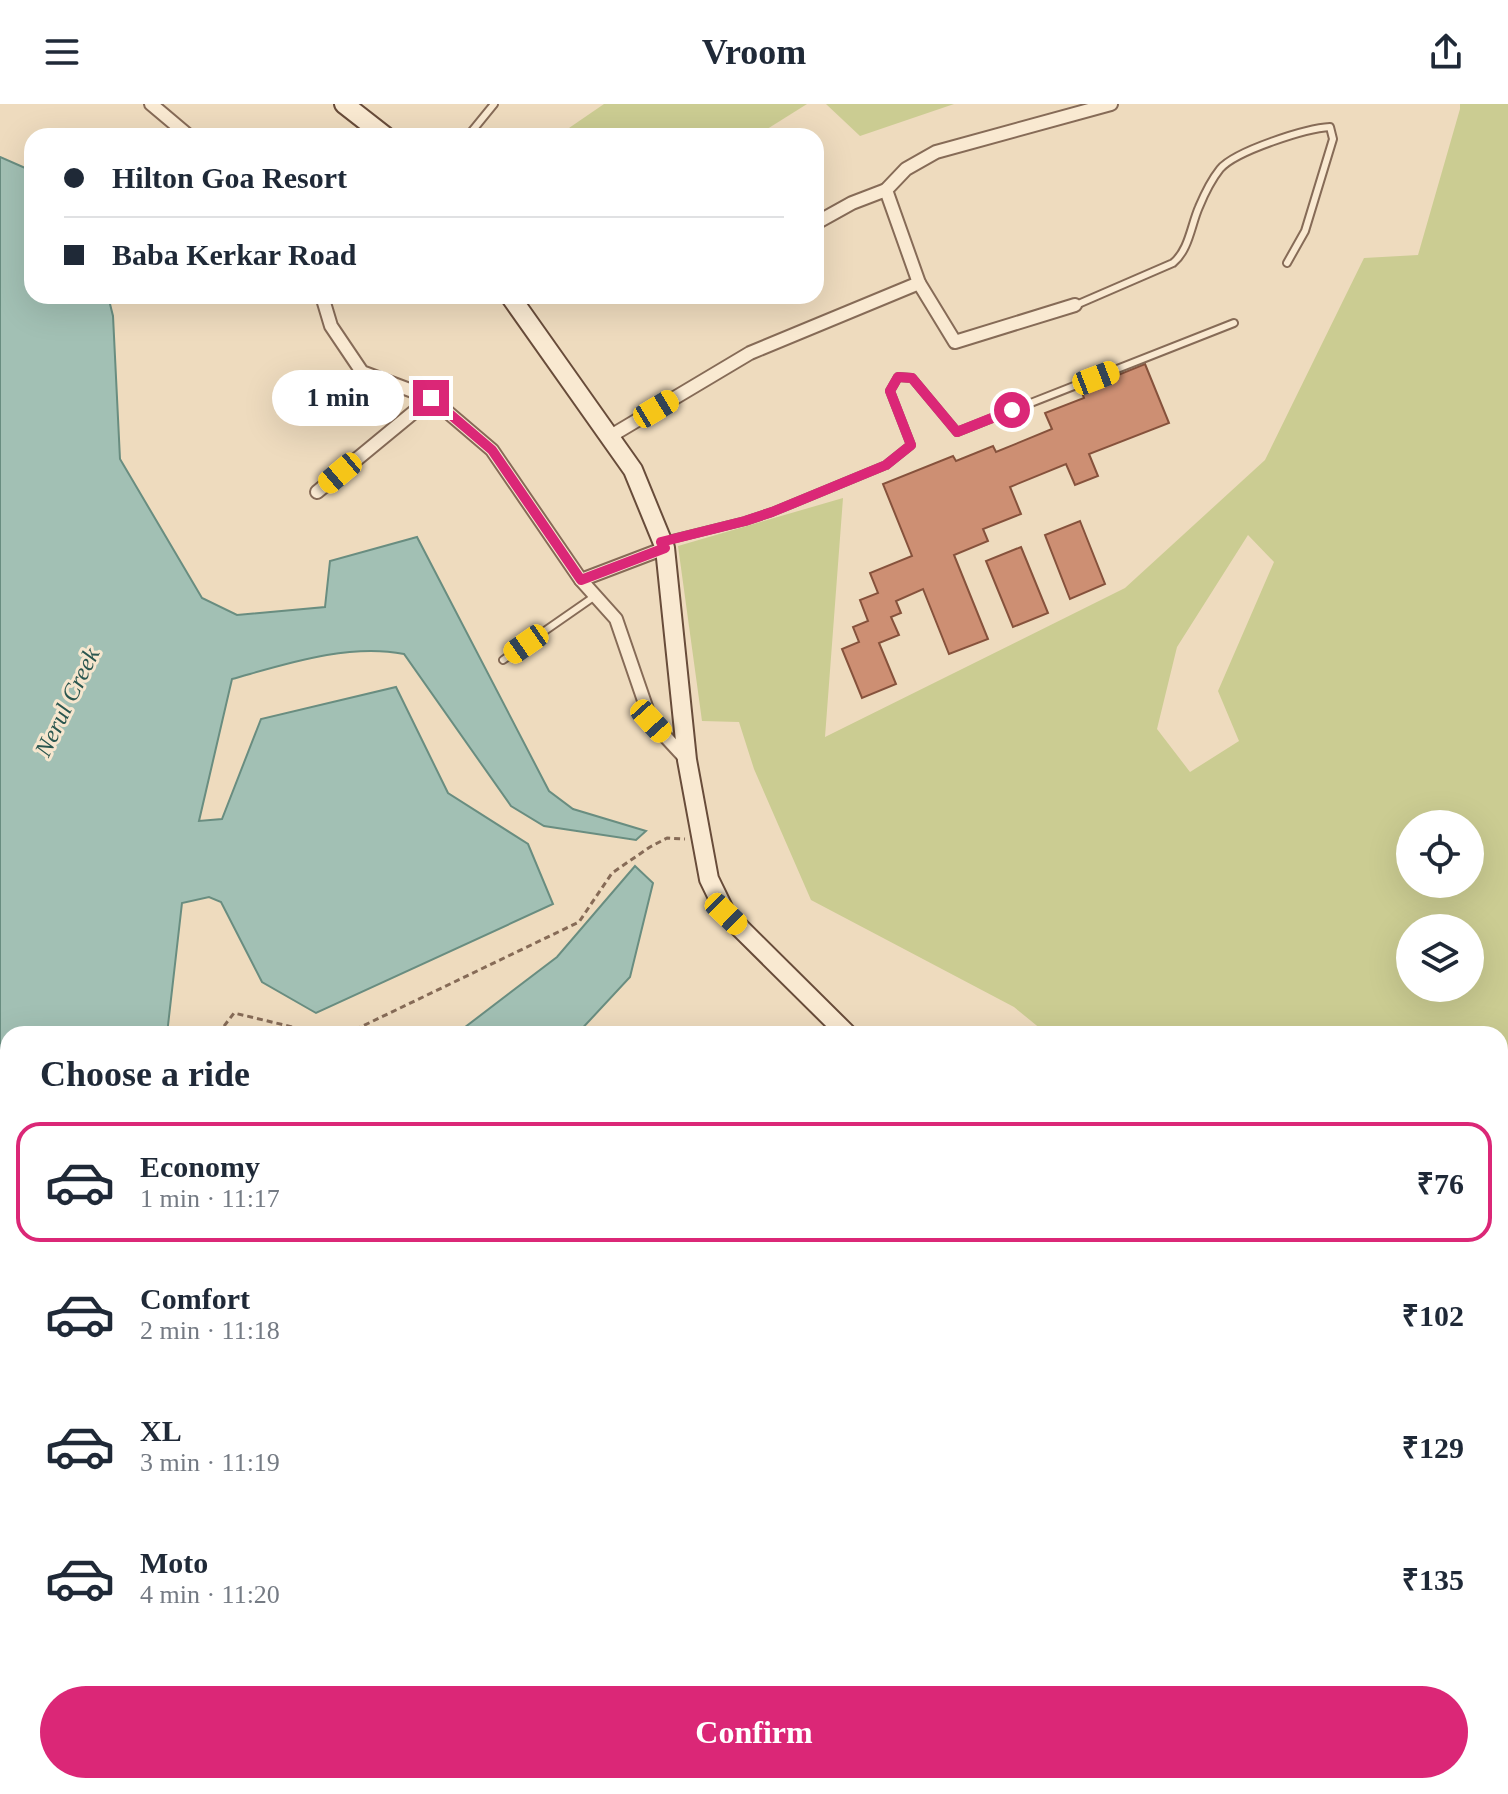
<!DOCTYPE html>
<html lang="en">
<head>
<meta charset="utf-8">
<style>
  body { margin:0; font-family:Georgia,serif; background:#f2f2f3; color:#1f2937; height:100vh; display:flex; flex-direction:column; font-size:30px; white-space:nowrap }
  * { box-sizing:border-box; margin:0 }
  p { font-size:26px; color:#747a83 }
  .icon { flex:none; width:44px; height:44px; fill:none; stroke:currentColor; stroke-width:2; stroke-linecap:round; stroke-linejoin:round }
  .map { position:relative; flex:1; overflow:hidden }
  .sheet { position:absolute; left:0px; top:922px; width:1508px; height:768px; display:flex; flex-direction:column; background:#fff; border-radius:24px 24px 0 0; box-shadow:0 8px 32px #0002 }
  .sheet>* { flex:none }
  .hud { position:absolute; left:24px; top:24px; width:800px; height:176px; border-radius:24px; box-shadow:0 8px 32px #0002; display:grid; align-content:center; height:176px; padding:0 40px; background:#fff }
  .fabs { position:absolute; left:1396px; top:706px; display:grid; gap:16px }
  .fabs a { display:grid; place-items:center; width:88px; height:88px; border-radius:50%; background:#fff; box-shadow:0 8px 32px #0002; font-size:40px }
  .end { position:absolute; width:36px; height:36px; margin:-18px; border:10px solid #db2777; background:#fff; box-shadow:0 0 0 4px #fff }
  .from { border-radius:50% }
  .bubble { position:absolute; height:56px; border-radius:28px; background:#fff; box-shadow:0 8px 32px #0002; font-size:26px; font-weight:800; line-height:56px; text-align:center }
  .car { position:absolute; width:24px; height:48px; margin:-24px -12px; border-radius:10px; box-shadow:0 0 6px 2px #0007; background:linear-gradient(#f5c518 24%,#345 0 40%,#f5c518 0 76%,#345 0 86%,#f5c518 0) }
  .hud b { display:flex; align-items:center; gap:28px; height:76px; font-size:30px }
  .hud b+b { border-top:2px solid #e0e1e3 }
  .hud i { width:20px; height:20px; background:#1f2937 }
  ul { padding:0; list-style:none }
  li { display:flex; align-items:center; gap:24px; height:120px; margin:0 16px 12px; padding:0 24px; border:4px solid transparent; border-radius:24px }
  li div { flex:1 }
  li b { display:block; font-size:30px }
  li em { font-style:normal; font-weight:800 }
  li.current { border-color:#db2777 }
  li>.icon { width:72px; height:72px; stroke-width:1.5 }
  h2 { padding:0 40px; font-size:36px; line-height:96px }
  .primary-button { display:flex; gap:16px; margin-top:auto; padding:16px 40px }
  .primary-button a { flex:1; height:92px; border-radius:48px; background:#db2777; color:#fff; font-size:32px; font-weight:800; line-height:92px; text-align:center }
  header { display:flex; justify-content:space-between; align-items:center; height:104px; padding:0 40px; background:#fff; font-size:36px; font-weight:800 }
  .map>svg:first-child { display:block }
</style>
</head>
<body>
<header><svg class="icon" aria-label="menu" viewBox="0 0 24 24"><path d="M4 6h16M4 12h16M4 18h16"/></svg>Vroom<svg class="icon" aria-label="share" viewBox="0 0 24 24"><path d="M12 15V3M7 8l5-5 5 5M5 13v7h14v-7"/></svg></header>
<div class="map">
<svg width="1508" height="1690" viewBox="0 0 1508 1690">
  <rect width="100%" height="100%" fill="#eedbbe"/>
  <g fill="#e4d5ab">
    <polygon points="1508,1222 1508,1601 1500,1618 1500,1224"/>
    <polygon points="858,1682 1490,1682 1489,1690 858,1690"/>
  </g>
  <g fill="#cbcc92" fill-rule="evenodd">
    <polygon points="604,0 807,0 756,32 570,32 569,24"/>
    <polygon points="826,0 954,0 860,32"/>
    <path d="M1460 0H1508V965L1500 967V930H1047L1014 903 811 796 754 665 739 618 702 617 678 442 843 394 825 633 1125 484 1265 356 1364 154 1418 151 1460 5ZM1248 431 1274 458 1218 587 1239 637 1190 668 1157 625 1177 543ZM1410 720H1470V780H1410ZM1470 824V884H1410V824Z"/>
    <polygon points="8,1188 8,1594 0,1585 0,1195"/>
    <polygon points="1508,1601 1508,1690 1489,1690 1490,1682 1500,1682 1500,1618"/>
    <polygon points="100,1682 858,1682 858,1690 91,1690"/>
  </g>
  <g fill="#a2c0b4" stroke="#698d80" stroke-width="2">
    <path d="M0 53 32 67V192H108L113 212 120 355 202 494 237 511 325 503 330 457 417 433 549 687 573 705 646 727 636 736 544 722 511 702 404 550C348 539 286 560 232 575L199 717 222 715 261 615 396 583 448 689 528 740 553 800 316 909 262 878 221 798 209 793 182 799 167 930H8V1053L0 1060Z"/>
    <polygon points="635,762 653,779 630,873 577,930 456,930 557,853"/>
    <polygon points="8,1096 8,1188 0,1195 0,1108"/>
    <polygon points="0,1585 8,1594 8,1682 100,1682 91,1690 2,1690"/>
  </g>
  <g fill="#cd8f73" stroke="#86523c" stroke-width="2">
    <polygon points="1145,260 1169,319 1089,350 1098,372 1075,381 1066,360 1010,383 1021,410 983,425 988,437 954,451 988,535 949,550 923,485 896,497 901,509 891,513 899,531 879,539 896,580 862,594 842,545 859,538 853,523 868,517 860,496 878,489 870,469 912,452 883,380 953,352 956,357 993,342 996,348 1052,325 1045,309 1084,294 1081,286"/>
    <polygon points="1080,417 1105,480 1070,495 1045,431"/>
    <polygon points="1021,443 1048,509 1013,523 986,457"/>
  </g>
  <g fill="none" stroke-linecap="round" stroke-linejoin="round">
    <defs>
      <g id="service">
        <polyline points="468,32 494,0"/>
        <path d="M1076 201 1173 159C1189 146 1191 121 1199 103 1204 91 1212 75 1220 65 1235 47 1307 24 1330 23L1333 35 1305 127 1287 159"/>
        <polyline points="664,437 745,417 772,408 886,361 911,341 890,287 898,273 912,274 957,328 1234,219"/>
        <polyline points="503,556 595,492"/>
      </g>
      <g id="minor">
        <polyline points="151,0 189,32"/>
        <polyline points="816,119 852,99 886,86"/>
        <polyline points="919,179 955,238 1075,201"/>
        <polyline points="322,192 331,222 362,268 431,294 492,346 581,476 616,515 651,617 687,656"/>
        <polyline points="609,333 750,249 919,179 886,86 906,65 936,48 1111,0"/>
        <polyline points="317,388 431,294"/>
        <polyline points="581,476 665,444"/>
      </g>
      <g id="secondary">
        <polyline points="344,0 385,32"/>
        <polyline points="510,192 633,366 665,444 687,656 709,775 726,810 847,930"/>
        <polyline points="1500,1125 1508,1124"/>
      </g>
    </defs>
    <use href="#service" stroke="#866b57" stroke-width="10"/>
    <use href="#minor" stroke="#866b57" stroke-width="16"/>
    <use href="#secondary" stroke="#684c3a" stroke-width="22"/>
    <g stroke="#866b57" stroke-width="3" stroke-dasharray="6 4" stroke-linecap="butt">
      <polyline points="218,930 234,909 322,930"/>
      <polyline points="346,930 579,818 612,769 650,743 667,734 685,735"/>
      <polyline points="0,1085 8,1077"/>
      <polyline points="1032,1690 1033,1682"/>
    </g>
    <use href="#service" stroke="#f9e9d1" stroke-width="6"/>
    <use href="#minor" stroke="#f9e9d1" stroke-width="12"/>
    <use href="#secondary" stroke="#f9e9d1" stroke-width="18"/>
  </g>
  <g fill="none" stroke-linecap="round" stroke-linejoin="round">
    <polyline stroke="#db2777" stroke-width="10" points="431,294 492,346 581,476 665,444 661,438 745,417 772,408 886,361 911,341 890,287 898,273 912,274 957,328 1012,306"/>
  </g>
  <g text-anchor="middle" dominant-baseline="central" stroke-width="6" stroke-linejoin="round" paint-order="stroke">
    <g font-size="24" font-style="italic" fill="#2a564f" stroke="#f6e6ce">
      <text transform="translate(67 598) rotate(-64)">Nerul Creek</text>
    </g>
  </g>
</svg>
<div class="fabs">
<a><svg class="icon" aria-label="locate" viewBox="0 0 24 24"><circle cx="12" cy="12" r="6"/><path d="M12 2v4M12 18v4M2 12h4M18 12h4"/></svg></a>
<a><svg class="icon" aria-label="layers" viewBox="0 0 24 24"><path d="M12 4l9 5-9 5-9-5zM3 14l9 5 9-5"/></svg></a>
</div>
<i class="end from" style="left:1012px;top:306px"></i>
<i class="end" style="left:431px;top:294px"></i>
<div class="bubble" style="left:272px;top:266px;width:132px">1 min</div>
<i class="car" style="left:1096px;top:274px;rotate:69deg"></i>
<i class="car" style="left:656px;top:305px;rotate:59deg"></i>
<i class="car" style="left:340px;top:369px;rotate:230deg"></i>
<i class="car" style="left:526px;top:540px;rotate:235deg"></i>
<i class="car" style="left:651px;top:617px;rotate:138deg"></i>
<i class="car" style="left:726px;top:810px;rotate:134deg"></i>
<div class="hud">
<b><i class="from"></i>Hilton Goa Resort</b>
<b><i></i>Baba Kerkar Road</b>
</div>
<section class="sheet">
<h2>Choose a ride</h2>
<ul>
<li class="current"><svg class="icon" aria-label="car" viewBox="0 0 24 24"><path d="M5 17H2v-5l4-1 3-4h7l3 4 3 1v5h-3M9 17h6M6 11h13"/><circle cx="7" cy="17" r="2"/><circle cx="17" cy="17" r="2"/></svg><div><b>Economy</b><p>1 min · 11:17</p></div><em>₹76</em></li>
<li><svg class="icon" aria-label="car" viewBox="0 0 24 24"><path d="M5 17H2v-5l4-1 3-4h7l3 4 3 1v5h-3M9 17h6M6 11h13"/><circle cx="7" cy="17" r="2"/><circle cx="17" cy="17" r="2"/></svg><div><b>Comfort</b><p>2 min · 11:18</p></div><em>₹102</em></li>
<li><svg class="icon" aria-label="car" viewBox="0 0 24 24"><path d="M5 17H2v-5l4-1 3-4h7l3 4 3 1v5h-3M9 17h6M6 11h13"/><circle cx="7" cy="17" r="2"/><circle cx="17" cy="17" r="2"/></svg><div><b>XL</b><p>3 min · 11:19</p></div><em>₹129</em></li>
<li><svg class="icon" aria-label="car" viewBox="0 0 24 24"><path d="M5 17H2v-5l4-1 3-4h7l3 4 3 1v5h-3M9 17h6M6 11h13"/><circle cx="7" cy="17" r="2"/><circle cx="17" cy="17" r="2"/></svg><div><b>Moto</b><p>4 min · 11:20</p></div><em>₹135</em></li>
</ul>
<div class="primary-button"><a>Confirm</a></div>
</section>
</div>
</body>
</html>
